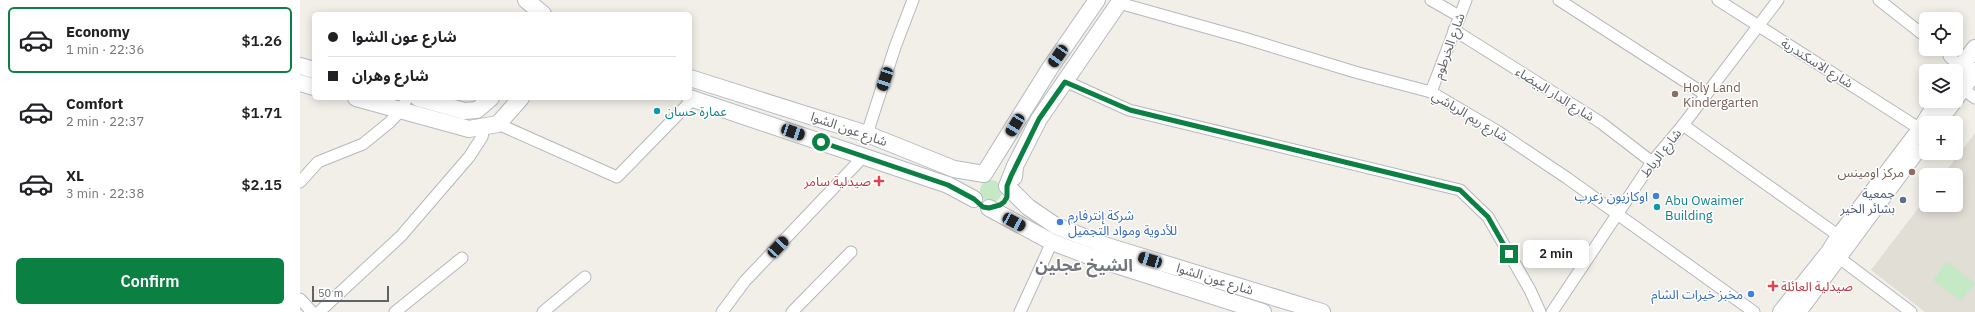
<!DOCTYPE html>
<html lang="en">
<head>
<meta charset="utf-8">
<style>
  body { margin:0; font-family:"IBM Plex Sans","Noto Sans Arabic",sans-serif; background:#f6f6f6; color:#202124; height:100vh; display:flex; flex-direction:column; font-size:15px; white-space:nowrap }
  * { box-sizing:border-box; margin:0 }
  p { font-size:13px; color:#757577 }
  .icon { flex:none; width:22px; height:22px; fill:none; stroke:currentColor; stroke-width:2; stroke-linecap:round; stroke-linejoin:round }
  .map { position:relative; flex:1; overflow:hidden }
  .drawer { display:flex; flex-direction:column; background:#fff; width:300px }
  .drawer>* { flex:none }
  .guide { position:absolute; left:12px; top:12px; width:380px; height:88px; border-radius:6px; box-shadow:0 2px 10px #0003; display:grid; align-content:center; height:88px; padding:0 16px; background:#fff }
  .fabs { position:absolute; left:1619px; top:12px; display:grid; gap:8px }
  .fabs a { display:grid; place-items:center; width:44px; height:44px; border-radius:6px; background:#fff; box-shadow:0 2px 10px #0003; font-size:20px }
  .scale { position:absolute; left:12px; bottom:10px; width:77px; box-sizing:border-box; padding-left:4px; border:2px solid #5f6368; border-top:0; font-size:11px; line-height:14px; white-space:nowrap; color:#5f6368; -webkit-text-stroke:3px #fff; paint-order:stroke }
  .end { position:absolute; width:18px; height:18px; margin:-9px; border:5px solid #0b8043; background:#fff; box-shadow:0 0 0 2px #fff }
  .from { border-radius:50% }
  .bubble { position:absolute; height:28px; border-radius:6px; background:#fff; box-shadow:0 2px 10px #0003; font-size:13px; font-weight:600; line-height:28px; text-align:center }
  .car { position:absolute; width:12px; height:24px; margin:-12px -6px; border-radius:5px; box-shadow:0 0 3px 1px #0007; background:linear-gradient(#222 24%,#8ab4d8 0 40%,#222 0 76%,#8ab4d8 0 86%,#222 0) }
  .guide b { display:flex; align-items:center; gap:14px; height:38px; font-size:15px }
  .guide b+b { border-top:1px solid #e0e0e0 }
  .guide i { width:10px; height:10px; background:#202124 }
  ul { padding:7px 0 0; list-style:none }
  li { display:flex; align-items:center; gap:12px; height:66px; margin:0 8px 6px; padding:0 8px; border:2px solid transparent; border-radius:6px }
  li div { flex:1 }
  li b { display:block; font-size:15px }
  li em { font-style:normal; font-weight:600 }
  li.current { border-color:#0b8043 }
  li>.icon { width:36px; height:36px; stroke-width:1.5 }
  .cta { display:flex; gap:8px; margin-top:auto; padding:8px 16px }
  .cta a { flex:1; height:46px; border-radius:6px; background:#0b8043; color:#fff; font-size:16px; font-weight:600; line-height:46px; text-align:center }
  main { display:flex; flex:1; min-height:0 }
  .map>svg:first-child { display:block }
</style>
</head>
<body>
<main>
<section class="drawer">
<ul>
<li class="current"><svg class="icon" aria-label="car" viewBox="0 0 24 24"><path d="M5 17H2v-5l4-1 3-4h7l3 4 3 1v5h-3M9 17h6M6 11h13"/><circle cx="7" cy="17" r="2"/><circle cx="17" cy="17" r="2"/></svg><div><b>Economy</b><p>1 min · 22:36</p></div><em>$1.26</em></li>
<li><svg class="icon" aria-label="car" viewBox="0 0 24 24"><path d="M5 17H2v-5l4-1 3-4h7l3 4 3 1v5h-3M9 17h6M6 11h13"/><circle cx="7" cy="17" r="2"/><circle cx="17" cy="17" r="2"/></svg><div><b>Comfort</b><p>2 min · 22:37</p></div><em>$1.71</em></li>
<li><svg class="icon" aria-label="car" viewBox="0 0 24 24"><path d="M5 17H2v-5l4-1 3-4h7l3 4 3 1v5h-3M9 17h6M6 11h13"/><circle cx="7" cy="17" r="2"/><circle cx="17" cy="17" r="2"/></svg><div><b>XL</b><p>3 min · 22:38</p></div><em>$2.15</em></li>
</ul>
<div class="cta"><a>Confirm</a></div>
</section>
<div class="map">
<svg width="1675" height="312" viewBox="0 0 1675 312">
  <rect width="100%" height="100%" fill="#f1efe8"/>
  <polygon fill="#e1ded6" points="1675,133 1675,312 1625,312 1571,270 1626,198 1626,205 1656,205 1656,175 1643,175"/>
  <g fill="#c5e8c5">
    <circle cx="691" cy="191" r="11"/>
    <polygon points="1647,262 1675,283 1661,301 1633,280"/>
  </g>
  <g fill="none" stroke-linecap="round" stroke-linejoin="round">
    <defs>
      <g id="street">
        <polyline points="1131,0 1159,16"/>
        <polyline points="1259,0 1406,95"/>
        <polyline points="1418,0 1617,127"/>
        <polyline points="1579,0 1626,37"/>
        <polyline points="819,3 944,38 1055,72 1131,92 1197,131 1267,178 1454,312"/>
        <polyline points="1154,30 1300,122 1352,162"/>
        <polyline points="1649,56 1665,72"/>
        <polyline points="765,81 829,110 1160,190 1188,217 1230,290 1240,312"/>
        <polyline points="1660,84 1663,89 1675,98"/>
        <polyline points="1131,92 1166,0"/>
        <polyline points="198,124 317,177 393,99"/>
        <polyline points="1383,125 1539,236"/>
        <polyline points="567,134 595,47 613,0"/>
        <polyline points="0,182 18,162 63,144 90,122 101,110 107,98"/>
        <polyline points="1538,257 1611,312"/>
        <polyline points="0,299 12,312"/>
        <polyline points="19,312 101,236 169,157 182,137 184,127"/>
        <polyline points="95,312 162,258"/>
        <polyline points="243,312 285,277"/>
        <polyline points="422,312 445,281 564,156"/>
        <polyline points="492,312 551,252"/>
        <polyline points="720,312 752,242"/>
        <polyline points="1252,312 1352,162 1383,125 1478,0"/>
      </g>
      <g id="secondary">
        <polyline points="226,0 243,14"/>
        <polyline points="0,66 14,70"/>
        <polyline points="1656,73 1675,48"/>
        <polyline points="390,78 567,134 654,169 684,174 750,68 797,0"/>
        <polyline points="0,83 14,87"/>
        <polyline points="56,98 169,129 198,124 221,98"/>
        <polyline points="118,98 164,111 177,110 191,98"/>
        <polyline points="390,98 648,185 674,199"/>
        <polyline points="1656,98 1675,71"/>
        <polyline points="1637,123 1654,101"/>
        <polyline points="715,166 707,186 728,207 756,226 807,246 1022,312"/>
        <polyline points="714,177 715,166 739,119 821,0"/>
        <polyline points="689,208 752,242 797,259 963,312"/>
        <polyline points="1481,312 1529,252 1539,236 1621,128 1638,101"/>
        <polyline points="1498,312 1616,152"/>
      </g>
    </defs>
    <use href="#street" stroke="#b5b8bc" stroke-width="13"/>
    <use href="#secondary" stroke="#b6babf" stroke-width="18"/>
    <use href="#street" stroke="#fff" stroke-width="11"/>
    <use href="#secondary" stroke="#fff" stroke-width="16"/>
  </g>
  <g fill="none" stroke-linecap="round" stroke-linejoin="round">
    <polyline stroke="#0b8043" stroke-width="5" points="521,142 648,185 674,199 683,207 689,208 700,205 704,202 707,197 707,186 711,176 739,119 765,82 830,110 1160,190 1188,217 1209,254"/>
  </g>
  <g fill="#8d6e63" stroke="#fff" stroke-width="1.5">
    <circle cx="1375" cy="94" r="4"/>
    <circle cx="1612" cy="172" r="4"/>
  </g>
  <g fill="#0f9aa8" stroke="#fff" stroke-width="1.5">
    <circle cx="357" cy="111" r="4"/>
    <circle cx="1357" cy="207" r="4"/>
  </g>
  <g fill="#e0444e" stroke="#fff" stroke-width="1.5">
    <path d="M577 175h4v4h4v4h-4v4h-4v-4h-4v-4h4z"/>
    <path d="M1471 280h4v4h4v4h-4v4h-4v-4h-4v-4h4z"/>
  </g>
  <g fill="#3f7fe0" stroke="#fff" stroke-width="1.5">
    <circle cx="1356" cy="196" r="4"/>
    <circle cx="760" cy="222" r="4"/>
    <circle cx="1451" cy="294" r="4"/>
  </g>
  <circle fill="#5c6f8a" stroke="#fff" stroke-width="1.5" cx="1603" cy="200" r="4"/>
  <g text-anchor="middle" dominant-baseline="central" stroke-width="3" stroke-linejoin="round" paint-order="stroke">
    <g font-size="13" fill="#5f6368" stroke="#fff">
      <text transform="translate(1149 46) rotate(-70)">شارع الخرطوم</text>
      <text transform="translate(1517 63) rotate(32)">شارع الاسكندرية</text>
      <text transform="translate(1255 94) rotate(32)">شارع الدار البيضاء</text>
      <text transform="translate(1170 116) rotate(31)">شارع ريم الرياشي</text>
      <text transform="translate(549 129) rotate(19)">شارع عون الشوا</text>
      <text transform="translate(1361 153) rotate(-52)">شارع الرباط</text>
      <text transform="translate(915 279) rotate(17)">شارع عون الشوا</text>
    </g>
    <g font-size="13" fill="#785e54" stroke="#fff" text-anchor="start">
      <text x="1383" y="87">Holy Land<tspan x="1383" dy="15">Kindergarten</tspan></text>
      <text x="1604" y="172" text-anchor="end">مركز اومينس</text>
    </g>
    <g font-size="13" fill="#0d838f" stroke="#fff" text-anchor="start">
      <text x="365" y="111">عمارة حسان</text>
      <text x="1365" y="200">Abu Owaimer<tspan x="1365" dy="15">Building</tspan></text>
    </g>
    <g font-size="13" fill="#be3a42" stroke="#fff" text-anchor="end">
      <text x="571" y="181">صيدلية سامر</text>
      <text x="1481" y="286" text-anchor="start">صيدلية العائلة</text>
    </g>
    <g font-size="13" fill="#4e5e75" stroke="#fff" text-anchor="end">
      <text x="1595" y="193">جمعية<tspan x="1595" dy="15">بشائر الخير</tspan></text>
    </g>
    <g font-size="13" fill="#366cbe" stroke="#fff" text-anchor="end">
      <text x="1348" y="196">اوكازيون زعرب</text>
      <text x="768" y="215" text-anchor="start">شركة إنترفارم<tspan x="768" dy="15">للأدوية ومواد التجميل</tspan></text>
      <text x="1443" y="294">مخبز خيرات الشام</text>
    </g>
    <g font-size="17" font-weight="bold" fill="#70757a" stroke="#fff">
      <text x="784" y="265">الشيخ عجلين</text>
    </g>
  </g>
</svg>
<div class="fabs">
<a><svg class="icon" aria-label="locate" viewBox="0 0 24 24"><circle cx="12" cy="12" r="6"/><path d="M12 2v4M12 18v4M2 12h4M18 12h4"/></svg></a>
<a><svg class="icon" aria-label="layers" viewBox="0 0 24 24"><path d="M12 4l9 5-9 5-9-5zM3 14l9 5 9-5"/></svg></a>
<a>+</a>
<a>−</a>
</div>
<div class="scale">50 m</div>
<i class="end from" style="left:521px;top:142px"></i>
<i class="end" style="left:1209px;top:254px"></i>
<div class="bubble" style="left:1223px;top:240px;width:66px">2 min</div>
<i class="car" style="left:758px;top:56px;rotate:215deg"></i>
<i class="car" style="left:585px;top:79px;rotate:198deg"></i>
<i class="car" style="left:715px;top:125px;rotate:211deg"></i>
<i class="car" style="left:493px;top:132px;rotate:109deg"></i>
<i class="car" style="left:714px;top:222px;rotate:118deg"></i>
<i class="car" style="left:478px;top:247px;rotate:43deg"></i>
<i class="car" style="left:850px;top:260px;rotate:287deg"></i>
<div class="guide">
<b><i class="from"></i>شارع عون الشوا</b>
<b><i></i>شارع وهران</b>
</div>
</div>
</main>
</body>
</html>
